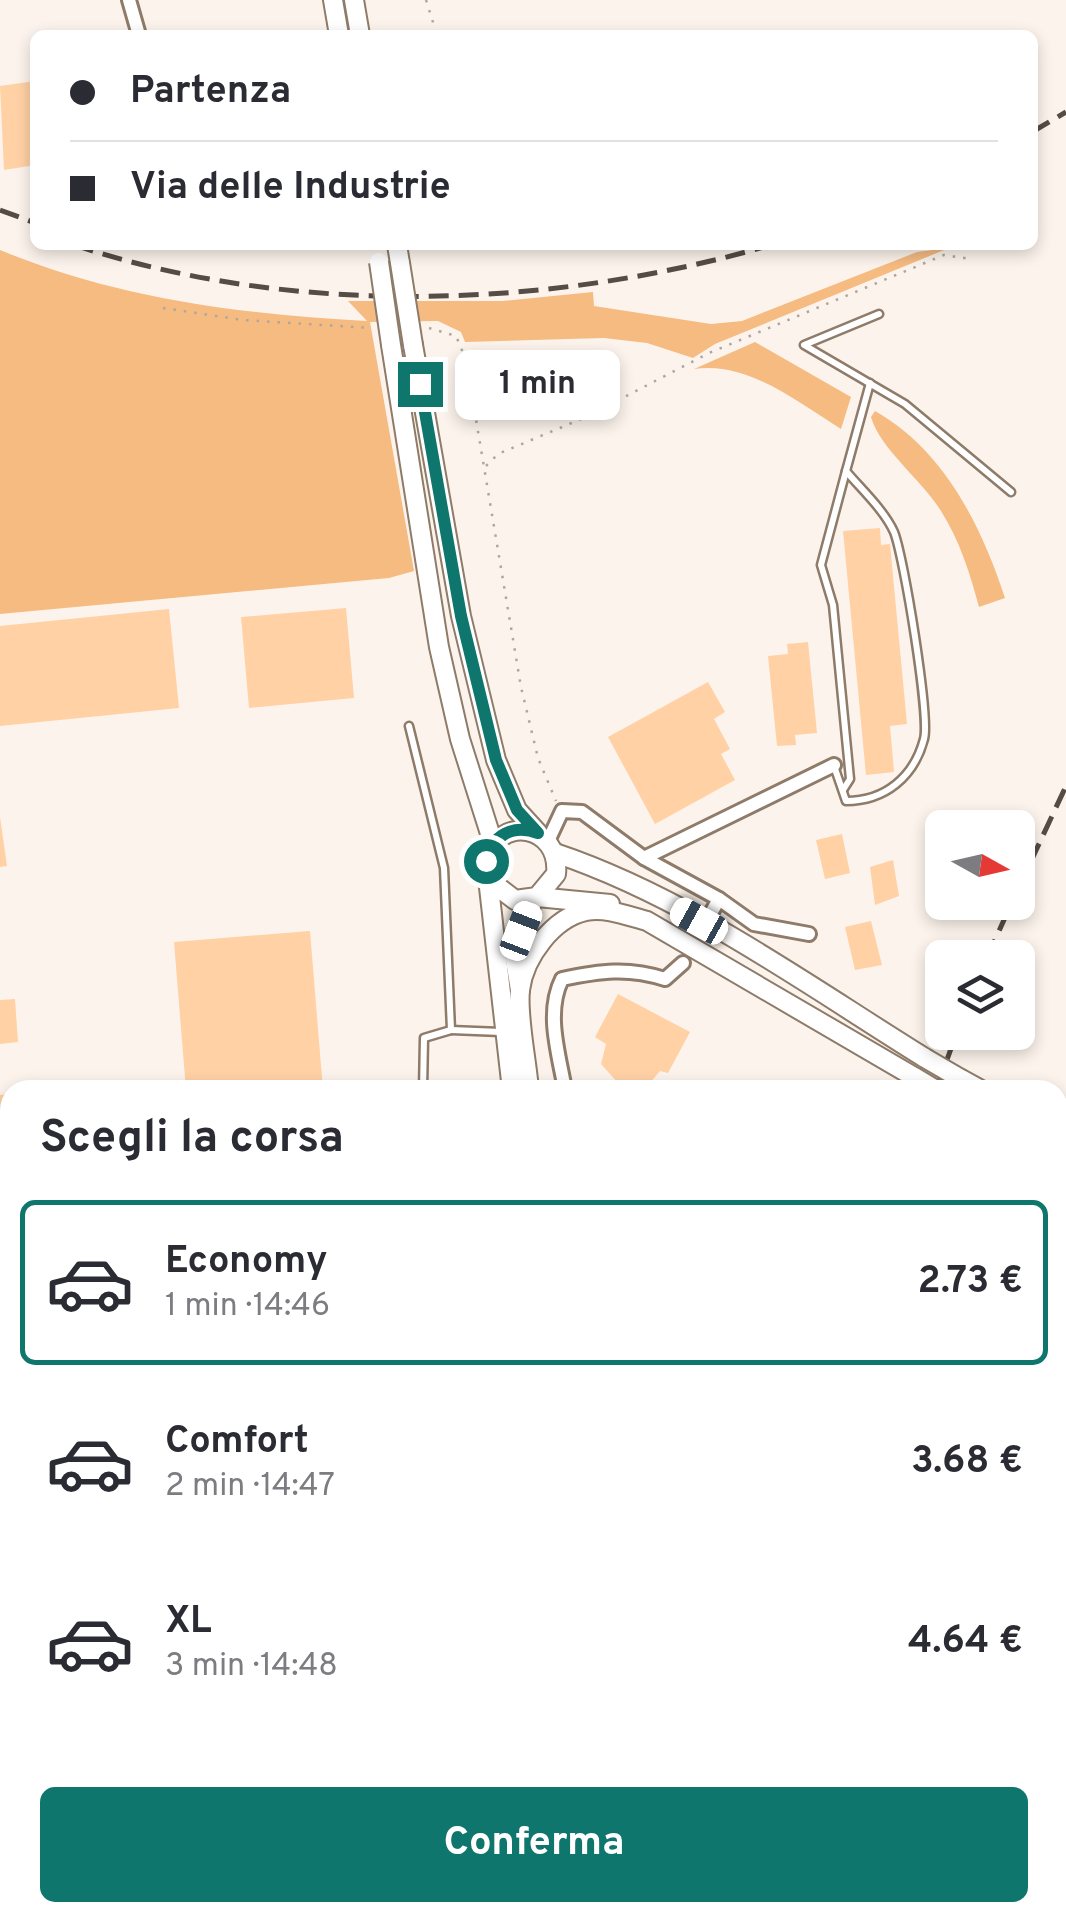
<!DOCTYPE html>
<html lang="it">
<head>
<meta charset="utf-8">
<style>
  body { margin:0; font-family:Overpass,sans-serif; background:#f2f2f3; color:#2b2b33; height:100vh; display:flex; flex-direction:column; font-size:38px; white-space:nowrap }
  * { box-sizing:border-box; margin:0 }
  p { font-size:32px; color:#7c7c81 }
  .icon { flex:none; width:55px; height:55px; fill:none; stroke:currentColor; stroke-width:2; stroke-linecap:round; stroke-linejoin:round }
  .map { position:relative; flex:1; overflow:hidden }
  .panel { position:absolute; left:0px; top:1080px; width:1068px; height:842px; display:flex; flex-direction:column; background:#fff; border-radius:30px 30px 0 0; box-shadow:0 5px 15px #0003 }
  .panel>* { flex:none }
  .guide { position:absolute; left:30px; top:30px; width:1008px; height:220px; border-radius:15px; box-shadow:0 5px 15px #0003; display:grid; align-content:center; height:220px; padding:0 40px; background:#fff }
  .needle { width:65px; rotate:98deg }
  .controls { position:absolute; left:925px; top:810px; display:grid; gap:20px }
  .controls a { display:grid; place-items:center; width:110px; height:110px; border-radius:15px; background:#fff; box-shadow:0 5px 15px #0003; font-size:50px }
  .end { position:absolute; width:45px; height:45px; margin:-22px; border:12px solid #0f766e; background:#fff; box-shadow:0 0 0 5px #fff }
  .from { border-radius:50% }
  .bubble { position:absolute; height:70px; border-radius:15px; background:#fff; box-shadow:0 5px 15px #0003; font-size:32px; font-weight:700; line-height:70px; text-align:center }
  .car { position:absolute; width:30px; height:60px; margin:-30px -15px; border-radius:12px; box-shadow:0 0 8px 2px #0007; background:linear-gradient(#fff 24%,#345 0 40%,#fff 0 76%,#345 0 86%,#fff 0) }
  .guide b { display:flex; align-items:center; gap:35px; height:95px; font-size:38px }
  .guide b+b { border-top:2px solid #e1e1e2 }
  .guide i { width:25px; height:25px; background:#2b2b33 }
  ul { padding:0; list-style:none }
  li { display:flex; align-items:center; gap:30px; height:165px; margin:0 20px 15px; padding:0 20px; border:5px solid transparent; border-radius:15px }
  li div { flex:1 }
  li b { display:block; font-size:38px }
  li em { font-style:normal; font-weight:700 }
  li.selected { border-color:#0f766e }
  li>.icon { width:90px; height:90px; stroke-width:1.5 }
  h2 { padding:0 40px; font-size:45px; line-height:120px }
  .primary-button { display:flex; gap:20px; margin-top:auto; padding:20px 40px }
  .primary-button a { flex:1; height:115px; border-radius:15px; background:#0f766e; color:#fff; font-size:40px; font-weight:700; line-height:115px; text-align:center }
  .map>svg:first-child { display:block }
</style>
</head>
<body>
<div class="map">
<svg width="1066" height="1922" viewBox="0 0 1066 1922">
  <rect width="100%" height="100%" fill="#fcf4ec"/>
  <g fill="#f6bb81">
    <path d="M949 248 715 344 693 358 647 343 604 338 465 342 461 332 438 321 370 322 414 571 389 578 0 614V250C119 299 240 314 367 321L348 301H502L593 292 594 306 711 324 742 321 917 252Z"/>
    <path d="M755 342 851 397 841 429C797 402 748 361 694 369Z"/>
    <path d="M875 411C944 450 981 525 1005 598L979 607C970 574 960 541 941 511 922 480 880 449 871 417Z"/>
  </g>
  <g fill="#ffd1a5">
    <polygon points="35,81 35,165 4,170 0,86"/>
    <polygon points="880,528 881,545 890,544 907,724 890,726 894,772 866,775 843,531"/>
    <polygon points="346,608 354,698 249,708 241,617"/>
    <polygon points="169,609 179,708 0,726 0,626"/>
    <polygon points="808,642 817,733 795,735 796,745 777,746 768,656 788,654 787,644"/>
    <polygon points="708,682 725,712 714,719 730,749 721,754 735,780 655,824 608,737"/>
    <polygon points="0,817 7,866 0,867"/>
    <polygon points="842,834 850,873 825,879 816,840"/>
    <polygon points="893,860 899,896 875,905 870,867"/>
    <polygon points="871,921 882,965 855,970 845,927"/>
    <polygon points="310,931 323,1090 186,1090 174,942"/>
    <polygon points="618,994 690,1032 668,1073 660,1071 644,1090 619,1084 601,1064 606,1044 595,1037"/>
    <polygon points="15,999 18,1042 0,1044 0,1000"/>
    <polygon points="10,1094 10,1199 0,1200 0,1095"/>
    <polygon points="1058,1416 1066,1422 1066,1436 1058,1448"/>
    <polygon points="1058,1531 1066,1536 1066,1569 1058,1563"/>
    <polygon points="1066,1645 1066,1673 1058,1669 1058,1652"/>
    <polygon points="10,1693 10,1788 0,1789 0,1694"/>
    <polygon points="87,1912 273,1912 274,1922 8,1922"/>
  </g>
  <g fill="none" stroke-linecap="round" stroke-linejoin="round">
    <defs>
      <g id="lane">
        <polyline points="879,314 804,345 905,404 1011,492"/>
        <polyline points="409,726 444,868 451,1030 424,1038 423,1090"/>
        <path d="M834 766 846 801C885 801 914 777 924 739 930 717 904 557 894 532 884 510 862 490 846 471L870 383"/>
        <polyline points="843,790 850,779 833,605 821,565 846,471"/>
        <polyline points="451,1030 501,1032"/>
      </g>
      <g id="street">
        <polyline points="129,0 139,35"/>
        <polyline points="548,841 562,811 582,812 644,858 834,765"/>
        <polyline points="644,858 719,899 710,915"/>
        <polyline points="719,899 754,924 809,934"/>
        <path d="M565 1090C559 1054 545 1013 562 979 600 971 628 967 665 979L683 963"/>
        <polyline points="0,1241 10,1240"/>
        <polyline points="1058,1579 1066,1585"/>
        <polyline points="667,1915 667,1912"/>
        <polyline points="565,1922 568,1912"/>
      </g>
      <g id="secondary">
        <polyline points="333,0 339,35"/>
        <polyline points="354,0 360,35"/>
        <polyline points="397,245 400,263"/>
        <polyline points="391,345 439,647 460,739 493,843"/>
        <polyline points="413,345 461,616 496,760 517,810 538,833"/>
        <path d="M555 853C687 897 807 985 925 1058"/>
        <path d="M489 880 515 900 537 897 556 874C561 825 498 813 486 861L512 1090"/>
        <polyline points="537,897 610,904"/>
        <polyline points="520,990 515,960 533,899"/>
        <polyline points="961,1079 981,1090"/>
        <path d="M529 1090C527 1061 517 1017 520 990 524 957 553 918 586 911 606 907 628 916 647 921L916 1078"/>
        <polyline points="1058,1132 1066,1136"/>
        <polyline points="1058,1156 1066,1160"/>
        <polyline points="450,1922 451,1912"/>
        <polyline points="468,1922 469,1912"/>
      </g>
      <g id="primary">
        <polyline points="1058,1721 1066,1713"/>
        <polyline points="843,1922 853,1912"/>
      </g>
      <g id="highway">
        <polyline points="1058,1826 1066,1816"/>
        <polyline points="1058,1882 1066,1871"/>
        <polyline points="986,1922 993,1912"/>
        <polyline points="1027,1922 1033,1912"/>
      </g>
    </defs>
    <use href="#lane" stroke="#8e7b69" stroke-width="11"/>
    <use href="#street" stroke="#8e7b69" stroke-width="18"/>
    <use href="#secondary" stroke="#8e7b69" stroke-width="22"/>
    <use href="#primary" stroke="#d6d4d3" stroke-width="25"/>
    <use href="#highway" stroke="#d6d4d3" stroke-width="28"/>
    <g stroke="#afa79f" stroke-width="2.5" stroke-dasharray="2.5 8" stroke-linecap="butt">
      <polyline points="426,0 437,35"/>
      <polyline points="163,308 243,320 371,328"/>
      <polyline points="429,328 456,336 466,360 521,687 538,758 556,801"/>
      <polyline points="486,466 498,454 586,417 709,353 944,255 971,259"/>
      <polyline points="1062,1455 1066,1458"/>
    </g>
    <use href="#lane" stroke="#fff" stroke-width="6"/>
    <use href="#street" stroke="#fff" stroke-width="12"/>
    <use href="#secondary" stroke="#fff" stroke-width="18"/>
    <use href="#primary" stroke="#facda0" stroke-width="20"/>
    <use href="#highway" stroke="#f6ac61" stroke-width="22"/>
    <g stroke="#544c45" stroke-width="5" stroke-dasharray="20 10" stroke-linecap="butt">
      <polyline points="1032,132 1066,112"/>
      <polyline points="0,210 35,223"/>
      <path d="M74 245C295 318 551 309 771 245"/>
      <polyline points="1018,889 1066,786"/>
      <polyline points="987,958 1012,902"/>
      <polyline points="936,1090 957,1032"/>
      <polyline points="687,1922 690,1912"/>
    </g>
    <defs>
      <g id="secondary-bridge">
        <polyline points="379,262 391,345"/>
        <polyline points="400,263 413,345"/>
        <polyline points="925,1058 961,1079"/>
        <polyline points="916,1078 936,1090"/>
      </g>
    </defs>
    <use href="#secondary-bridge" stroke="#8e7b69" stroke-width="22" stroke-linecap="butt"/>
    <use href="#secondary-bridge" stroke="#fff" stroke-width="18"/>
  </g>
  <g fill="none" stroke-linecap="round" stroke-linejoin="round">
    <path stroke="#0f766e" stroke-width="12" d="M420 384 461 616 496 760 517 810 538 833C513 824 492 835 486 861"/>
  </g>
</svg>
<div class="controls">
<a><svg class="needle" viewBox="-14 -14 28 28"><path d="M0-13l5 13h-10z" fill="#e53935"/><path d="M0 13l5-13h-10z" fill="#7c7c81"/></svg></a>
<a><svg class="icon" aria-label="layers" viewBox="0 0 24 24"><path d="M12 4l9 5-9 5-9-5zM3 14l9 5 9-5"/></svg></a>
</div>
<i class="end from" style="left:486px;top:861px"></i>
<i class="end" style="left:420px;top:384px"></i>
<div class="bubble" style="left:455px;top:350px;width:165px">1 min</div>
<i class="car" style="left:699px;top:921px;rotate:299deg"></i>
<i class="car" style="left:521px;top:931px;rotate:21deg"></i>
<div class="guide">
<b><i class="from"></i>Partenza</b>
<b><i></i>Via delle Industrie</b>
</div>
<section class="panel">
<h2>Scegli la corsa</h2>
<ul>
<li class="selected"><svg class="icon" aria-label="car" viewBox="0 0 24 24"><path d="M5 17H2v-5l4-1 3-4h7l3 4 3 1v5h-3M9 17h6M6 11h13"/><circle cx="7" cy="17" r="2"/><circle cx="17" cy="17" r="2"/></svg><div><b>Economy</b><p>1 min · 14:46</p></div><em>2.73 €</em></li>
<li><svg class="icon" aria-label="car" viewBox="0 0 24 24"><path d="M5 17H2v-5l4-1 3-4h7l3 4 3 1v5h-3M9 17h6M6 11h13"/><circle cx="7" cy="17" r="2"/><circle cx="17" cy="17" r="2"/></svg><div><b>Comfort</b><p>2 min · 14:47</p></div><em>3.68 €</em></li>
<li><svg class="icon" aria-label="car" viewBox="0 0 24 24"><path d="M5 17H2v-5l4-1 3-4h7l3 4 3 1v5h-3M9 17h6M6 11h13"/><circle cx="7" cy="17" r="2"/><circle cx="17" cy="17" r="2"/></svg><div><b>XL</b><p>3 min · 14:48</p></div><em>4.64 €</em></li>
</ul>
<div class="primary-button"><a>Conferma</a></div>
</section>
</div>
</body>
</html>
